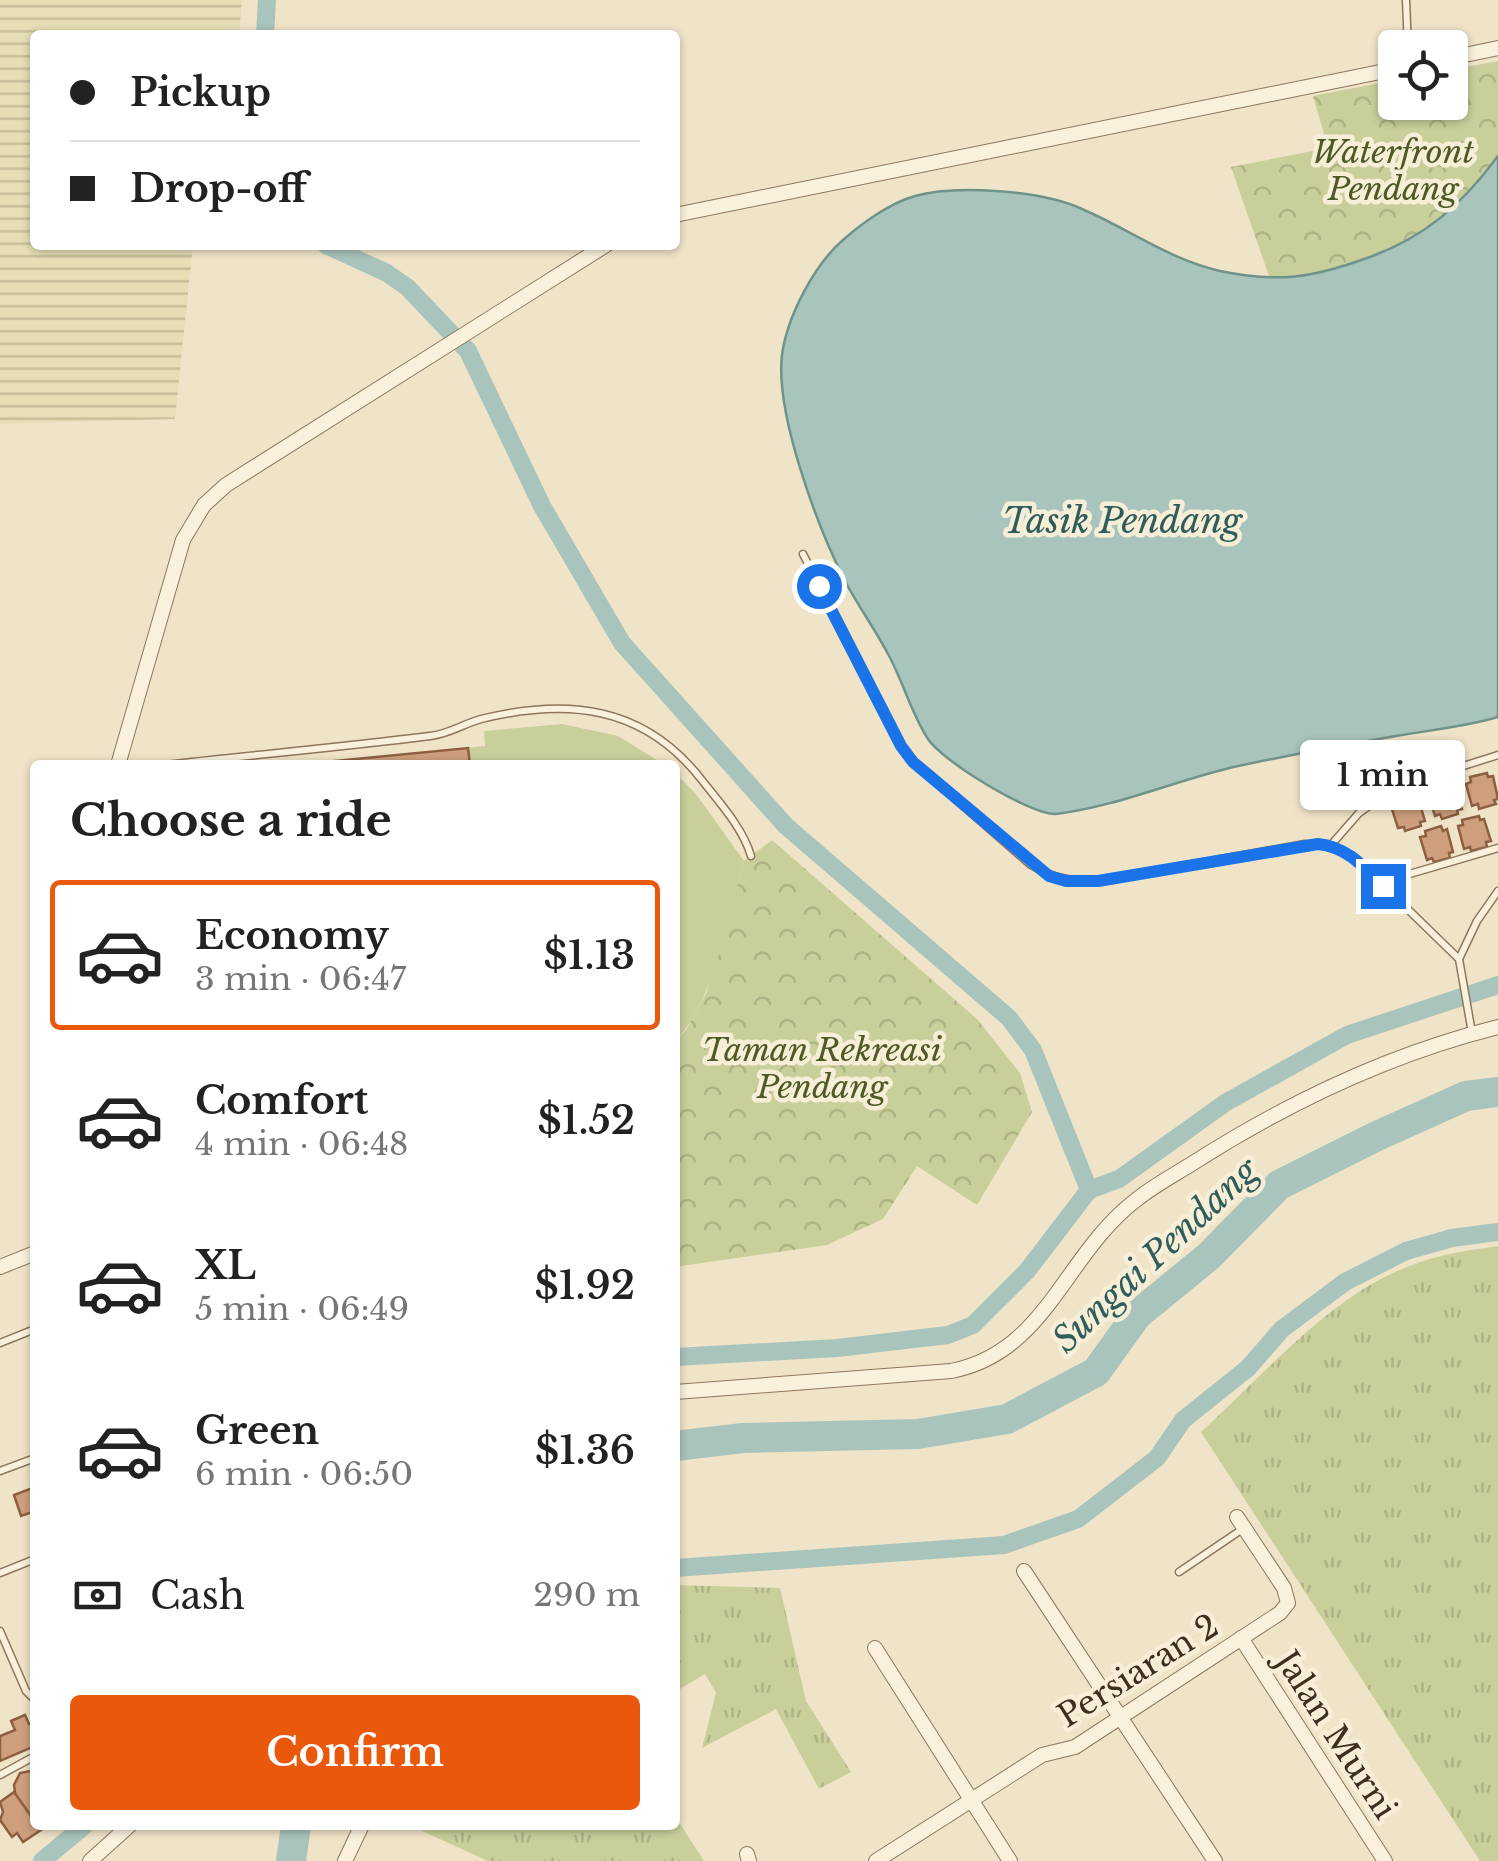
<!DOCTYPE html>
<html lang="en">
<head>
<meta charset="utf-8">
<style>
  body { margin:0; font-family:"Libre Baskerville",serif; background:#f2f2f2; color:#222; height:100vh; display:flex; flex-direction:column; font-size:38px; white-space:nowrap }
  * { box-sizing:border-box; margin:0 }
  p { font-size:32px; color:#767676 }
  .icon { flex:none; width:55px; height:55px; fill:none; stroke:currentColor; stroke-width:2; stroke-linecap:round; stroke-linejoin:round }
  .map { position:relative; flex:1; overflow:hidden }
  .details { position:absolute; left:30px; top:760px; width:650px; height:1070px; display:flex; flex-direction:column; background:#fff; border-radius:10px; box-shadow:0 2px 8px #0004 }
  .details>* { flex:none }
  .hud { position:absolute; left:30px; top:30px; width:650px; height:220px; border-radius:10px; box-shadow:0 2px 8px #0004; display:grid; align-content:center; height:220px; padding:0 40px; background:#fff }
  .buttons { position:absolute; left:1378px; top:30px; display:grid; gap:20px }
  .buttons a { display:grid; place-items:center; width:90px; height:90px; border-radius:10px; background:#fff; box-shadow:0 2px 8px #0004; font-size:50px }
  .end { position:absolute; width:45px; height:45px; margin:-22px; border:12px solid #1a73e8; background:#fff; box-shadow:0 0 0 5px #fff }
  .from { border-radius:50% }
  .bubble { position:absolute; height:70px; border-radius:10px; background:#fff; box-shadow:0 2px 8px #0004; font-size:32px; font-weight:600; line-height:70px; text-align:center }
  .hud b { display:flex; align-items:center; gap:35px; height:95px; font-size:38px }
  .hud b+b { border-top:2px solid #e0e0e0 }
  .hud i { width:25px; height:25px; background:#222 }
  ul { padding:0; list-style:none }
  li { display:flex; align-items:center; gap:30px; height:150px; margin:0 20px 15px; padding:0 20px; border:5px solid transparent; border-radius:10px }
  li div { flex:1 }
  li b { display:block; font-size:38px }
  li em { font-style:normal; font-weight:600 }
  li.current { border-color:#ea580c }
  li>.icon { width:90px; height:90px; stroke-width:1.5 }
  h2 { padding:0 40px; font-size:45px; line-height:120px }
  .pay { display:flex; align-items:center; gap:25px; height:110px; padding:0 40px; font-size:38px }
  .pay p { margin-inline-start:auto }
  .button { display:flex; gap:20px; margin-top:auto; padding:20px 40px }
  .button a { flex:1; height:115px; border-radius:10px; background:#ea580c; color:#fff; font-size:40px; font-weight:600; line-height:115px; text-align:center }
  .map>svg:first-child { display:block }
</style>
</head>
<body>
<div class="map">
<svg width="1498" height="1861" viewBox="0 0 1498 1861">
  <defs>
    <pattern id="farmland-rules" width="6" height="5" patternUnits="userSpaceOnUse" patternTransform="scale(2.5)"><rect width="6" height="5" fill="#e6deb5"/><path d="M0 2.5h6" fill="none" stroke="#c6bf9b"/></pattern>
    <pattern id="grass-tufts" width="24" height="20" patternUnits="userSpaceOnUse" patternTransform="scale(2.5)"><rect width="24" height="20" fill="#c9cf9b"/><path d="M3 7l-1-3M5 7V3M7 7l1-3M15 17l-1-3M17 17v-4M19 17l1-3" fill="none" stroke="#aeb285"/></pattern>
    <pattern id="park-crowns" width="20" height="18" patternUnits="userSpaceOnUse" patternTransform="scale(2.5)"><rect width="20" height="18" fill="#c9cf9b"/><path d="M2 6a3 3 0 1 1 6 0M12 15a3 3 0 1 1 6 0" fill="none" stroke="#aeb285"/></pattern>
  </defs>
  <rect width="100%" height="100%" fill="#f0e4c8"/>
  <polygon fill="url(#farmland-rules)" points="0,0 242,0 239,35 35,35 35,245 193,245 175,419 0,424"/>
  <g fill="url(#grass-tufts)">
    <path d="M1498 1246V1861H1480L1201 1432C1257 1381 1324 1304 1393 1273 1426 1257 1461 1251 1498 1246Z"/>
    <polygon points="675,1585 780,1588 806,1701 851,1772 819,1789 776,1709 702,1748 716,1693 705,1674 675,1692"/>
    <polygon points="675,1816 704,1861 488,1861 409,1825 675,1825"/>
  </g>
  <g fill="url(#park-crowns)">
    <polygon points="1498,61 1498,156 1472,192 1437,223 1401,246 1318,276 1270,279 1231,167 1328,148 1313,96 1395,80 1395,102 1450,102 1450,70"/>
    <polygon points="772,840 977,1019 1020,1073 1032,1112 977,1205 917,1166 883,1219 827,1245 675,1267 675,1041 686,1030 706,994 744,861"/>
  </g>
  <g fill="#c9cf9b">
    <polygon points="562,724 618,736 665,765 299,765 485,746 484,731"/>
    <path d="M675 773 696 794 744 861C729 913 714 1003 675 1041Z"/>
  </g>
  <path fill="#a9c4bc" stroke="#6f938a" stroke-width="2.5" d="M1498 156V717C1465 727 1430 730 1396 736 1343 745 1291 755 1238 766 1176 780 1119 806 1056 814 1032 816 942 761 928 739 911 713 903 681 888 654 875 629 858 606 845 581 818 528 775 414 782 355 787 317 814 265 843 240 862 223 890 203 915 196 956 184 1043 191 1082 209 1127 228 1170 260 1220 271 1278 283 1312 278 1367 258 1424 238 1462 205 1498 156Z"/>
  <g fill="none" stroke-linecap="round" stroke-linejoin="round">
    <g stroke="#a9c4bc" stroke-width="18">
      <polyline points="265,35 267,0"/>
      <polyline points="326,245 387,273 407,287 468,351 542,506 622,643 786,826 1009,1018 1033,1050 1089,1190"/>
      <polyline points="675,1357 837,1348 948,1335 973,1325 1027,1271 1089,1190 1119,1179 1225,1103 1347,1035 1498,985"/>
      <polyline points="675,1568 1004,1545 1078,1519 1157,1458 1183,1420 1248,1368 1282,1329 1345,1282 1406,1251 1452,1238 1498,1232"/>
      <polyline points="42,1861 85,1825"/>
    </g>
    <g stroke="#a9c4bc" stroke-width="30">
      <polyline points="675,1446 743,1438 918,1434 1007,1419 1096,1372 1137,1315 1209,1256 1279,1185 1377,1136 1466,1096 1498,1092"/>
      <polyline points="291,1861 296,1825"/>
    </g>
  </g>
  <g fill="#cf9f7d" stroke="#8d5f41" stroke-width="2.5">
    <polygon points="468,748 470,765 335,765 334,761"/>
    <polygon points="1487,773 1488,777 1493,776 1498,799 1494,800 1496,804 1479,809 1478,804 1472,806 1466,784 1471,782 1470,777"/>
    <polygon points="1449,783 1451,787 1455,786 1462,809 1457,810 1458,814 1442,819 1440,814 1435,816 1428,794 1434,792 1433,787"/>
    <polygon points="1412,795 1414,799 1418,798 1425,821 1420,822 1421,826 1405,831 1404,827 1398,828 1391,806 1397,804 1396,800"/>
    <polygon points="1479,816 1480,820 1484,819 1491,841 1486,842 1487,847 1471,851 1470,847 1464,849 1458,826 1463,825 1462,820"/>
    <polygon points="1441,826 1443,831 1447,829 1453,852 1449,853 1450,858 1434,862 1432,858 1427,860 1420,837 1426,836 1425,831"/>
    <polygon points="35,1487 35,1511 21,1516 14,1495"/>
    <polygon points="25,1715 29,1724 35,1722 35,1746 0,1761 0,1736 15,1730 11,1721"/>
    <polygon points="35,1770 35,1823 16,1800 14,1785 20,1773"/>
    <polygon points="14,1792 41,1830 23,1842 17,1833 12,1837 0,1820 3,1812 0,1802"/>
  </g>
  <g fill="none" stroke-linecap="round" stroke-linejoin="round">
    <defs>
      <g id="service">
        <polyline points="1406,0 1408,48"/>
        <path d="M803 554 901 746 913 762 1031 865C1054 879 1071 881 1098 881L1305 844 1331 845 1353 856 1459 959 1472 1033"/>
        <path d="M164 765C253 755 342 747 430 736 449 734 463 724 481 719 567 698 643 705 701 779 719 802 743 828 751 856"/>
        <polyline points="1331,845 1359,813 1394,788 1498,755"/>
        <polyline points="1383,886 1396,878 1498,848"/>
        <polyline points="1459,959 1477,921 1498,891"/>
        <polyline points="0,1343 35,1329"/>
        <polyline points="0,1471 35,1458"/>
        <polyline points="1179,1572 1244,1528"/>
        <polyline points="0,1573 35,1559"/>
        <polyline points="0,1631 26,1691 35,1700"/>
        <polyline points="0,1775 35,1756"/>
      </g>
      <g id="minor">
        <polyline points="1450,58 1498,48"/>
        <polyline points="675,215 1395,69"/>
        <polyline points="118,765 183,540 204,505 226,485 606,245"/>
        <polyline points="0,1267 35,1253"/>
        <path d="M675 1392 951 1371C1046 1353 1064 1255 1136 1200 1153 1186 1174 1175 1193 1163 1287 1103 1390 1054 1498 1027"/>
        <polyline points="1024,1571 1215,1861"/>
        <polyline points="1241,1638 1385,1861"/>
        <polyline points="875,1648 1010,1861"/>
        <polyline points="747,1854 749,1861"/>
        <polyline points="90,1861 130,1825"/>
        <polyline points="345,1861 362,1825"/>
        <polyline points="876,1861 1042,1755 1075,1747 1280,1613 1288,1603 1284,1588 1237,1517"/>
      </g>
    </defs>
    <use href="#service" stroke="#8d765c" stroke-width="9"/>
    <use href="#minor" stroke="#8d765c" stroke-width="16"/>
    <use href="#service" stroke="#faf1dc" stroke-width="6"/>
    <use href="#minor" stroke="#faf1dc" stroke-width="14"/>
  </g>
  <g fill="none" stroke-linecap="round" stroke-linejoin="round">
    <path stroke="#1a73e8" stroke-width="12" d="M819 586 901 746 913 762 1049 876 1066 881H1098L1318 844C1347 847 1363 866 1383 886"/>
  </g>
  <g text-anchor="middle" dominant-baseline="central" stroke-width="9" stroke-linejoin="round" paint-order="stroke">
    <g font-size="32" font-style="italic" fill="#4d5a26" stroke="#f7eed8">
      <text x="1393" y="152">Waterfront<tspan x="1393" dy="37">Pendang</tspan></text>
      <text x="822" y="1050">Taman Rekreasi<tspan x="822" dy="37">Pendang</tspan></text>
    </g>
    <g font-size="32" fill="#3d2e20" stroke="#f7eed8">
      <text transform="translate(1138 1671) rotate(-32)">Persiaran 2</text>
      <text transform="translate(1336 1735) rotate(57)">Jalan Murni</text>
    </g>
    <g font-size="35" font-style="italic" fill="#2f5d5a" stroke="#f7eed8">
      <text x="1122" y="520">Tasik Pendang</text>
      <text transform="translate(1155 1255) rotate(-43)">Sungai Pendang</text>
    </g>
  </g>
</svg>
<div class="buttons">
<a><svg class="icon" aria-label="locate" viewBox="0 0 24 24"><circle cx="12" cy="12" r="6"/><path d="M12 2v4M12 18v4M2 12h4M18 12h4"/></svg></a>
</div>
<i class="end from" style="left:819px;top:586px"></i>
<i class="end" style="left:1383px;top:886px"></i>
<div class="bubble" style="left:1300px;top:740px;width:165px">1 min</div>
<div class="hud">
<b><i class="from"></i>Pickup</b>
<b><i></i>Drop-off</b>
</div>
<section class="details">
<h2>Choose a ride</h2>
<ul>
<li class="current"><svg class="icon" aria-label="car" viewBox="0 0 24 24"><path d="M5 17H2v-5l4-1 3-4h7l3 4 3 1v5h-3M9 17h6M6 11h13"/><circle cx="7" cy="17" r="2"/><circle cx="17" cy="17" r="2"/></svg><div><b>Economy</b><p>3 min · 06:47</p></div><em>$1.13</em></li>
<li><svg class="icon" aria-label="car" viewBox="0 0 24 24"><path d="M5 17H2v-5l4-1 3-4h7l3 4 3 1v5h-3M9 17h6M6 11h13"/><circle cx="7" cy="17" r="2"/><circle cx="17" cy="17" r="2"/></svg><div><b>Comfort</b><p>4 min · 06:48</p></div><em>$1.52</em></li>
<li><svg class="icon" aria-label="car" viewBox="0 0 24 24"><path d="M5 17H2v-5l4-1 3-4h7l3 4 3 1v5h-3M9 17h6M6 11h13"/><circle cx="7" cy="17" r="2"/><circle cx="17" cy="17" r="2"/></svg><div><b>XL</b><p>5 min · 06:49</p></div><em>$1.92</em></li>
<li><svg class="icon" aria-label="car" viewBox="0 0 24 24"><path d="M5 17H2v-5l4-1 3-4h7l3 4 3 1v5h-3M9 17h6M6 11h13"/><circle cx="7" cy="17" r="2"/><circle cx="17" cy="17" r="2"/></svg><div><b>Green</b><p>6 min · 06:50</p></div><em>$1.36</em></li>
</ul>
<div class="pay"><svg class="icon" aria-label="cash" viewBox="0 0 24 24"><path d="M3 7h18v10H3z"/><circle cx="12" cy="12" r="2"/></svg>Cash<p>290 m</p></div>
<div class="button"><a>Confirm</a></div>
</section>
</div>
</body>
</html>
